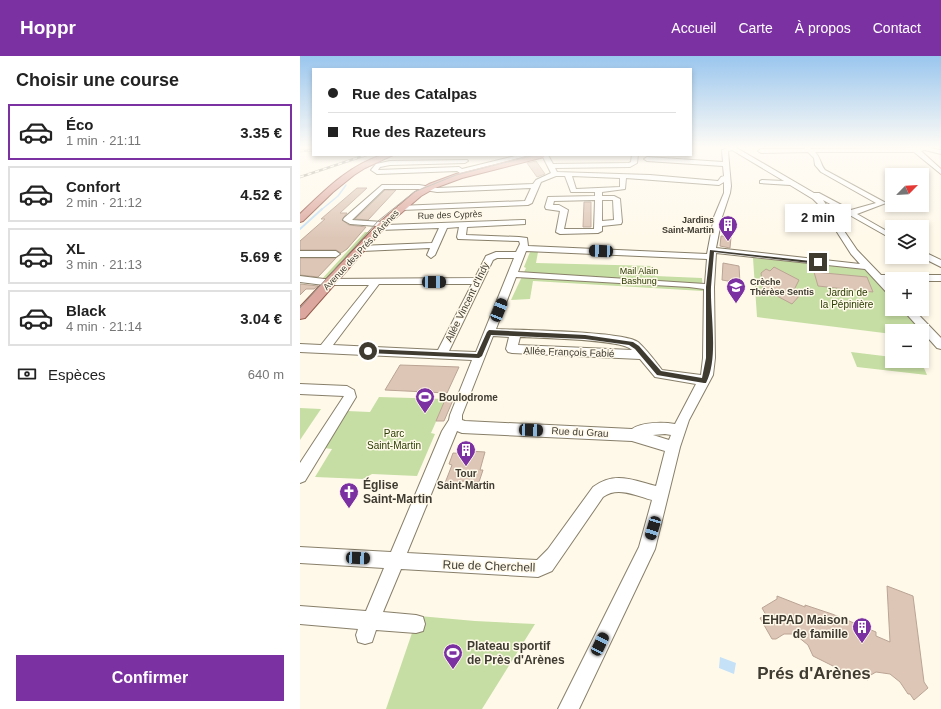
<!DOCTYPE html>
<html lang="fr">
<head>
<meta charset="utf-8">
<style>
  body { margin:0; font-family:Arial,sans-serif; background:#f2f2f2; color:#222; height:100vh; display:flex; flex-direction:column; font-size:15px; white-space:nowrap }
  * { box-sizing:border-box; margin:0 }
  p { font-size:13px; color:#767676 }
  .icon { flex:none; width:22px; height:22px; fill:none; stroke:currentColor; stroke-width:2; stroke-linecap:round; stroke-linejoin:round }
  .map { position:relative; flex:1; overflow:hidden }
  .drawer { display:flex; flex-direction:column; background:#fff; width:300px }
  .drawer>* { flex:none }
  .banner { position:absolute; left:12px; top:12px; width:380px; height:88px; border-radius:0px; box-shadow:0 2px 6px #0003; display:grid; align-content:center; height:88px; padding:0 16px; background:#fff }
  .needle { width:26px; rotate:66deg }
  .buttons { position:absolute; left:585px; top:112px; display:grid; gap:8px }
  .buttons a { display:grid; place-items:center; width:44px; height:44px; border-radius:0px; background:#fff; box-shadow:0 2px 6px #0003; font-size:20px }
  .end { position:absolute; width:18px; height:18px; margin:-9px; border:5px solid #3f3b31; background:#fff; box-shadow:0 0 0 2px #fff }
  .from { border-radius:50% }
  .bubble { position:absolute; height:28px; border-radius:0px; background:#fff; box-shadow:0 2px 6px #0003; font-size:13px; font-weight:800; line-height:28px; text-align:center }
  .car { position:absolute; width:12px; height:24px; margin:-12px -6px; border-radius:5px; box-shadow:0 0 3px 1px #0007; background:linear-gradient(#222 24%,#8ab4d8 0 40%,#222 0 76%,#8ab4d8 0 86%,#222 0) }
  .banner b { display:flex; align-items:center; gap:14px; height:38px; font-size:15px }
  .banner b+b { border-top:1px solid #e0e0e0 }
  .banner i { width:10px; height:10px; background:#222 }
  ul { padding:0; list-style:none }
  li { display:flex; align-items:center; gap:12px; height:56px; margin:0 8px 6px; padding:0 8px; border:2px solid #e0e0e0; border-radius:0px }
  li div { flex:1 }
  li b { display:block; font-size:15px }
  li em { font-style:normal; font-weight:800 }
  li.active { border-color:#7c31a3 }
  li>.icon { width:36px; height:36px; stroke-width:1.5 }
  h2 { padding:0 16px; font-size:18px; line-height:48px }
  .pay { display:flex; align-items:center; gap:10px; height:44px; padding:0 16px; font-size:15px }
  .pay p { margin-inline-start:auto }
  .primary-button { display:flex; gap:8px; margin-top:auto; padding:8px 16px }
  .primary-button a { flex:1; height:46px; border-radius:0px; background:#7c31a3; color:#fff; font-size:16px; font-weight:800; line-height:46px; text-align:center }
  header { display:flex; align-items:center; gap:24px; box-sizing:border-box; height:56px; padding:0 20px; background:#7c31a3; color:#fff }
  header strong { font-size:19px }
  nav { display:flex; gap:22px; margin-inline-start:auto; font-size:14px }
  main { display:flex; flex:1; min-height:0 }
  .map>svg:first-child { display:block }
</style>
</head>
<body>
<header>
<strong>Hoppr</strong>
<nav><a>Accueil</a><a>Carte</a><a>À propos</a><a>Contact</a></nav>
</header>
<main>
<section class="drawer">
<h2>Choisir une course</h2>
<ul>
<li class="active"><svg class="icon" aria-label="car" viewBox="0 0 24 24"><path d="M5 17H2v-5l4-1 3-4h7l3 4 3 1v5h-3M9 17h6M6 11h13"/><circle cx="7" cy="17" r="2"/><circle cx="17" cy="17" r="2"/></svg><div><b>Éco</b><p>1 min · 21:11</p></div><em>3.35 €</em></li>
<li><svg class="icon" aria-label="car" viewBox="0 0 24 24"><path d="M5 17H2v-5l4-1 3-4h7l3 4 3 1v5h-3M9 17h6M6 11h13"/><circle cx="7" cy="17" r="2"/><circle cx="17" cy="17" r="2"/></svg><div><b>Confort</b><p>2 min · 21:12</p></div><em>4.52 €</em></li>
<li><svg class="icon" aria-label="car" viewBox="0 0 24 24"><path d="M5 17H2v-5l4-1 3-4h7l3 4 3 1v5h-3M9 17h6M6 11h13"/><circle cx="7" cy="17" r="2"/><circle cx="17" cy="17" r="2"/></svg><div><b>XL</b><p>3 min · 21:13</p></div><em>5.69 €</em></li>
<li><svg class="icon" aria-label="car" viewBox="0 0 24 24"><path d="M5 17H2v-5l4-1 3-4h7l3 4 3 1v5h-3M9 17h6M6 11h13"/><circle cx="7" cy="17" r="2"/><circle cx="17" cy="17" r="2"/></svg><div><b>Black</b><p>4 min · 21:14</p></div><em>3.04 €</em></li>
</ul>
<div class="pay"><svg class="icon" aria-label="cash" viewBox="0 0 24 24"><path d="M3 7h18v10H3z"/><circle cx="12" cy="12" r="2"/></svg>Espèces<p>640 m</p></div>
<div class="primary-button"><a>Confirmer</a></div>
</section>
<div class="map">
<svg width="641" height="653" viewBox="0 0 641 653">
  <rect width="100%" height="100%" fill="#fff9ea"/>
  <g fill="#c6dea3">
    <polygon points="65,176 73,176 29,224 21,224"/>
    <polygon points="230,196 238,196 236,207 354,210 355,220 402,222 403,235 233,225 230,243 211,244 226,212 224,211"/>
    <polygon points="453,202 567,213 592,241 592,253 602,253 622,275 592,275 592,278 457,261"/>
    <polygon points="551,296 592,301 592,305 621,305 627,319 557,311"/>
    <polygon points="79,341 146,343 131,377 135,378 117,420 72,418 63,423 15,421 32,393 24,392 47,355 70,356"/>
    <polygon points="0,352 21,353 0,384"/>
    <polygon points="119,560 175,565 235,568 182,653 86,653 112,577 114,577"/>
  </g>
  <polygon fill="#c5e1f7" points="420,601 436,607 434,618 419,612"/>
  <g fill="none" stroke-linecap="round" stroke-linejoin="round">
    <polyline stroke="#c5e1f7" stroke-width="1.5" points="21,154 38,140 46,129"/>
    <polyline stroke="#c5e1f7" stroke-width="2" points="0,173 22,153"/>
  </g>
  <g fill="#ddc6b6" stroke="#bba494">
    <polygon points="236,105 245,118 237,121 227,107"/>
    <polygon points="57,132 67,132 40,157 47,157 42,164 49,169 66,171 47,193 41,197 36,194 0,194 0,185 25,163 21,163"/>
    <polygon points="85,134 96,134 68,164 55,163"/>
    <polygon points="284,146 291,146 291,171 283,171"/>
    <polygon points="421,180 431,181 430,192 420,190"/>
    <polygon points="0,202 36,202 18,221 0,219"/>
    <polygon points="423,207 439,210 440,227 422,224"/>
    <polygon points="474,211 499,224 494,234 501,238 492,248 477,240 477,238 463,235 461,217 466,213 470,215"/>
    <polygon points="514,216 567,221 573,236 518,230"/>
    <polygon points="0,228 18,230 14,233 6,233 0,239"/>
    <polygon points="100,309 131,310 159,311 147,337 85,334"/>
    <polygon points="145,344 153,344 144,365 136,365"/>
    <polygon points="169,395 185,396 180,414 183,414 179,426 162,425 161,429 145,427 152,409 149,408 153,397 168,398"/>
    <polygon points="587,530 613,540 624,626 628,632 614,644 610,638 608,638 600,626 590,618 576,616 569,620 568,624 559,620 559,623 513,600 508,589 497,580 493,578 484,578 476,583 472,583 460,562 466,559 462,552 477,543 477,540 505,551 505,549 532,558 576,576 576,580 590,586"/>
  </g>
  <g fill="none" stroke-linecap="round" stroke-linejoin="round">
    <defs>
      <g id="minor">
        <path d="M431 91H435L514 137H519L551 154 576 147 521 116 515 109 514 102 508 96 461 97 458 95 461 93H505V91H509L511 93 610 92 609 91 618 92 617 91H626L641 94V98L625 94 621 95 641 113V118L614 96H515C521 102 520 108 525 114L586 147 557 158 592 178V183L523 144 557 194 581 219H641V225H622V223H592V225H586L592 231V240L589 239 565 213 416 197 414 231 415 302 413 319 389 364 380 391 355 493 279 653H258L339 491 352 444C336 440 318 430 303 441L252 515 238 521 101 513 83 556 116 559 123 561 125 568 123 575 116 577 76 574 72 586 65 588 58 586 56 579 58 573 0 568V550L66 555 84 512 0 507V491L91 496 142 375 149 364 150 359 172 304 0 296V288L21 289 69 229H24L0 226V220L24 223 175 222 186 200 196 196H216L220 188 219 185 158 183 157 181 159 171 147 172 135 199 131 202 127 199 130 192 62 195 58 192 59 190 132 187 139 172 79 174 75 172 77 170 50 168 43 164 44 162 82 129H119L137 132 233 128 236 124 251 117 242 99H248L253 108 329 107 331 106 332 99H338L337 107 330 111 255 112 257 116 350 119 418 125 421 121 424 120 423 110 347 105 344 103 347 101 423 106 422 94ZM432 94 484 125 462 124 460 125V127L490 129 513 143 521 151 551 198 560 208 416 192 422 161 430 137 431 130 428 95ZM256 120H265L271 136H295V140L248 141 245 151 246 153 260 155 256 176 260 178 298 177 302 175V170L321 168 322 166 320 143 314 140H302V136L325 133 326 122 419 129 424 126V137L414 161 407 198 228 190 227 182 219 181 166 179 167 171 225 168V164H222L86 169V166H83L52 164 84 133H119L137 136 231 132 225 145 98 150V154H101L228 149 232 147 241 126ZM272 120 320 122V131L276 133ZM295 144 294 173H264L268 154 259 149H253L254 145ZM302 144H313L314 164 302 165ZM226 195 407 203 405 228 218 216ZM197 202H214L176 296 149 295 193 204ZM216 221 389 231 404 233 403 302 401 319 362 314C355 305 347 294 338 286 324 275 219 274 196 273ZM79 228H172L138 294 33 289ZM193 280 209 281 206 293 208 296 212 297 340 303 355 321 396 328 375 368C363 366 342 366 332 373L165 365 162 364V359ZM220 281C238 282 323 283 332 294L218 289ZM157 375 162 377 332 385 365 395 356 430C332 424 315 415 293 431L248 493 237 504 107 497ZM365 378 371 379 369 384 353 379Z"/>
        <polygon points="219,99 230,99 160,117 157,115 77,118 71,114 76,108 90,105 167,104 168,105 165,107 90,109 80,111 78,114 159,111 162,113"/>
        <polygon points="0,195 36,195 40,198 36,201 0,201"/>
        <polygon points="622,195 641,204 641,211 621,201"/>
        <polygon points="602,253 613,253 641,282 641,293 637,292"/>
        <polygon points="0,328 47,330 54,334 56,341 5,425 0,427 0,407 44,340 0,338"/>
      </g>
      <g id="major">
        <path d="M82 99H93L65 112 54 119 33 136 3 165 0 166V158C25 134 48 110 82 99Z"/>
        <polygon points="232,99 245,99 244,101 162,122 135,132 121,140 86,170 5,262 0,263 0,251 80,166 115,136 129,128 156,118"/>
      </g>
    </defs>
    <use href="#minor" stroke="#887f69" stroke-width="2"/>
    <use href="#major" stroke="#955c4e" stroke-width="2"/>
    <use href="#minor" fill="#fff" fill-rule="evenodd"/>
    <use href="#major" fill="#dca79e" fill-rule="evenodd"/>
    <polyline stroke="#979286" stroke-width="1" points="0,252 78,165 114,136 156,119 235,99"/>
    <defs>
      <g id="rail">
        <polyline points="0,95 13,94"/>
        <polyline points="0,121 66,99"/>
      </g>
    </defs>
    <use href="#rail" stroke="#979286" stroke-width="2.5"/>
    <use href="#rail" stroke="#fff9ea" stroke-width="1.5" stroke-dasharray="4" stroke-linecap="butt"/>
  </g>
  <linearGradient id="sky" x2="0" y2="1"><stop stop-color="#9ac6ee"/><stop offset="0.5" stop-color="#fffcf6"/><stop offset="1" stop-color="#fffcf6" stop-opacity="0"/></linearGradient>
  <rect width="641" height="182" fill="url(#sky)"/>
  <path fill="#3f3b31" d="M410 194 520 206 518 208 414 196C413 208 412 219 411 231 410 258 419 302 406 327H404L357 319 335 293 329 289 285 283 191 279 182 300 179 302 68 297 65 295 68 293 177 298 187 276 189 274 285 279 333 286 339 290 361 315 402 322 406 302V231Z"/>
  <defs>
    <symbol id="building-pin" viewBox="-11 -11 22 30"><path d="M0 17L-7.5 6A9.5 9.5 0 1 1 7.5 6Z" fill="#7c31a3" stroke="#fff9ea"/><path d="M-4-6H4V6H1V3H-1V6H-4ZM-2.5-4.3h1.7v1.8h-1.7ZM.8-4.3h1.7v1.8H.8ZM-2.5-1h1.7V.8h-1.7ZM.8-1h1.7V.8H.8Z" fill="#fff"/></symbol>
    <symbol id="school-pin" viewBox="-11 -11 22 30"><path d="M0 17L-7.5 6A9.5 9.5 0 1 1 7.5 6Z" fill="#7c31a3" stroke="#fff9ea"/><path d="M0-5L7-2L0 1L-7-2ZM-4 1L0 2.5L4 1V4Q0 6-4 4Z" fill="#fff"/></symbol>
    <symbol id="stadium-pin" viewBox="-11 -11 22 30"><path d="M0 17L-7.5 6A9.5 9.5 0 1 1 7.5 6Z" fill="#7c31a3" stroke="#fff9ea"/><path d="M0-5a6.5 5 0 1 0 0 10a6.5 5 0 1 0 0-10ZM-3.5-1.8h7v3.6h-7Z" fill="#fff"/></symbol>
    <symbol id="church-pin" viewBox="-11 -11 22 30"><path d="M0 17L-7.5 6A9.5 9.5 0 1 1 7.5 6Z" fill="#7c31a3" stroke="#fff9ea"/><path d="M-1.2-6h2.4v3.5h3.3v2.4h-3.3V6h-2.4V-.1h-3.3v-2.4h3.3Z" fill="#fff"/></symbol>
  </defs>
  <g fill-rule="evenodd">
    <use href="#building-pin" x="417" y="158" width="22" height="30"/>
    <use href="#school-pin" x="425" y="220" width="22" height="30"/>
    <use href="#stadium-pin" x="114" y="330" width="22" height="30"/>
    <use href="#building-pin" x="155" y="383" width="22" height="30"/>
    <use href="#church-pin" x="38" y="425" width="22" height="30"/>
    <use href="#building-pin" x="551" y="560" width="22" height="30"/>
    <use href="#stadium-pin" x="142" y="586" width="22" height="30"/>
  </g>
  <g text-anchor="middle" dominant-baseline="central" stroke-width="3" stroke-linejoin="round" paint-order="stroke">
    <g font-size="9" fill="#3f3b31" stroke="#fff9ea">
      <text transform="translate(150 159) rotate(-2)">Rue des Cyprès</text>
      <text transform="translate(61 194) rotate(-47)">Avenue des Prés d'Arènes</text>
    </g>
    <g font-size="9" font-weight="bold" fill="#3f3b31" stroke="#fff9ea" text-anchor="end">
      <text x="414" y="164">Jardins<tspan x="414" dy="10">Saint-Martin</tspan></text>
      <text x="450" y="226" text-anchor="start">Crèche<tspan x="450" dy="10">Thérèse Sentis</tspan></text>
    </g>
    <g font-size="9" fill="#2b3c02" stroke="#fff9ea">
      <text x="339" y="215">Mail Alain<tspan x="339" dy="10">Bashung</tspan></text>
    </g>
    <g font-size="10" fill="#2b3c02" stroke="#fff9ea">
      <text x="547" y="236">Jardin de<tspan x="547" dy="12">la Pépinière</tspan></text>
      <text x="94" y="377">Parc<tspan x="94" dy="12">Saint-Martin</tspan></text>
    </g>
    <g font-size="10" fill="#3f3b31" stroke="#fff9ea">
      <text transform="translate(167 246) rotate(-64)">Allée Vincent d'Indy</text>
      <text transform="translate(269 296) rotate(2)">Allée François Fabié</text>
      <text transform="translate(280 376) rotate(3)">Rue du Grau</text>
    </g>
    <g font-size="10" font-weight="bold" fill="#3f3b31" stroke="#fff9ea" text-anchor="start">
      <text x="139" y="341">Boulodrome</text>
      <text x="166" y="417" text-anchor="middle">Tour<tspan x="166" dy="12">Saint-Martin</tspan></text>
    </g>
    <g font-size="12" font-weight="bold" fill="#3f3b31" stroke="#fff9ea" text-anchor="start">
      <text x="63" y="429">Église<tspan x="63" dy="14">Saint-Martin</tspan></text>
      <text x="548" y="564" text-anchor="end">EHPAD Maison<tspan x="548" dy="14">de famille</tspan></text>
      <text x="167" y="590">Plateau sportif<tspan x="167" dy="14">de Près d'Arènes</tspan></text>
    </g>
    <g font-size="12" fill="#3f3b31" stroke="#fff9ea">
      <text transform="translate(189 510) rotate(2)">Rue de Cherchell</text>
    </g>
    <g font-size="17" font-weight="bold" fill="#3f3b31" stroke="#fff9ea">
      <text x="514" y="617">Prés d'Arènes</text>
    </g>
  </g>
</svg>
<div class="buttons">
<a><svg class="needle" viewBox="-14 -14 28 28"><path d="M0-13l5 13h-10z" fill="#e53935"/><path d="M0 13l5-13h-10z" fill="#767676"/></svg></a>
<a><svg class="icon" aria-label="layers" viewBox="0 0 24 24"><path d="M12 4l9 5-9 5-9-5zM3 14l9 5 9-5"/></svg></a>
<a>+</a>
<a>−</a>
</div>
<i class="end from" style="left:68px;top:295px"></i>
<i class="end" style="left:518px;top:206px"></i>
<div class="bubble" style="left:485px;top:148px;width:66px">2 min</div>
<i class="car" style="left:301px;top:195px;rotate:272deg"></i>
<i class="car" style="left:134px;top:226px;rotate:90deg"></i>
<i class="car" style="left:199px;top:254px;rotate:22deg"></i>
<i class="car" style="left:231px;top:374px;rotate:92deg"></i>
<i class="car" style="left:353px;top:472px;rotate:197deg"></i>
<i class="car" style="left:58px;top:502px;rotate:93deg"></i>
<i class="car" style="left:300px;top:588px;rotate:26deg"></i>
<div class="banner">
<b><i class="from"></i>Rue des Catalpas</b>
<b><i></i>Rue des Razeteurs</b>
</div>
</div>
</main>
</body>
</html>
